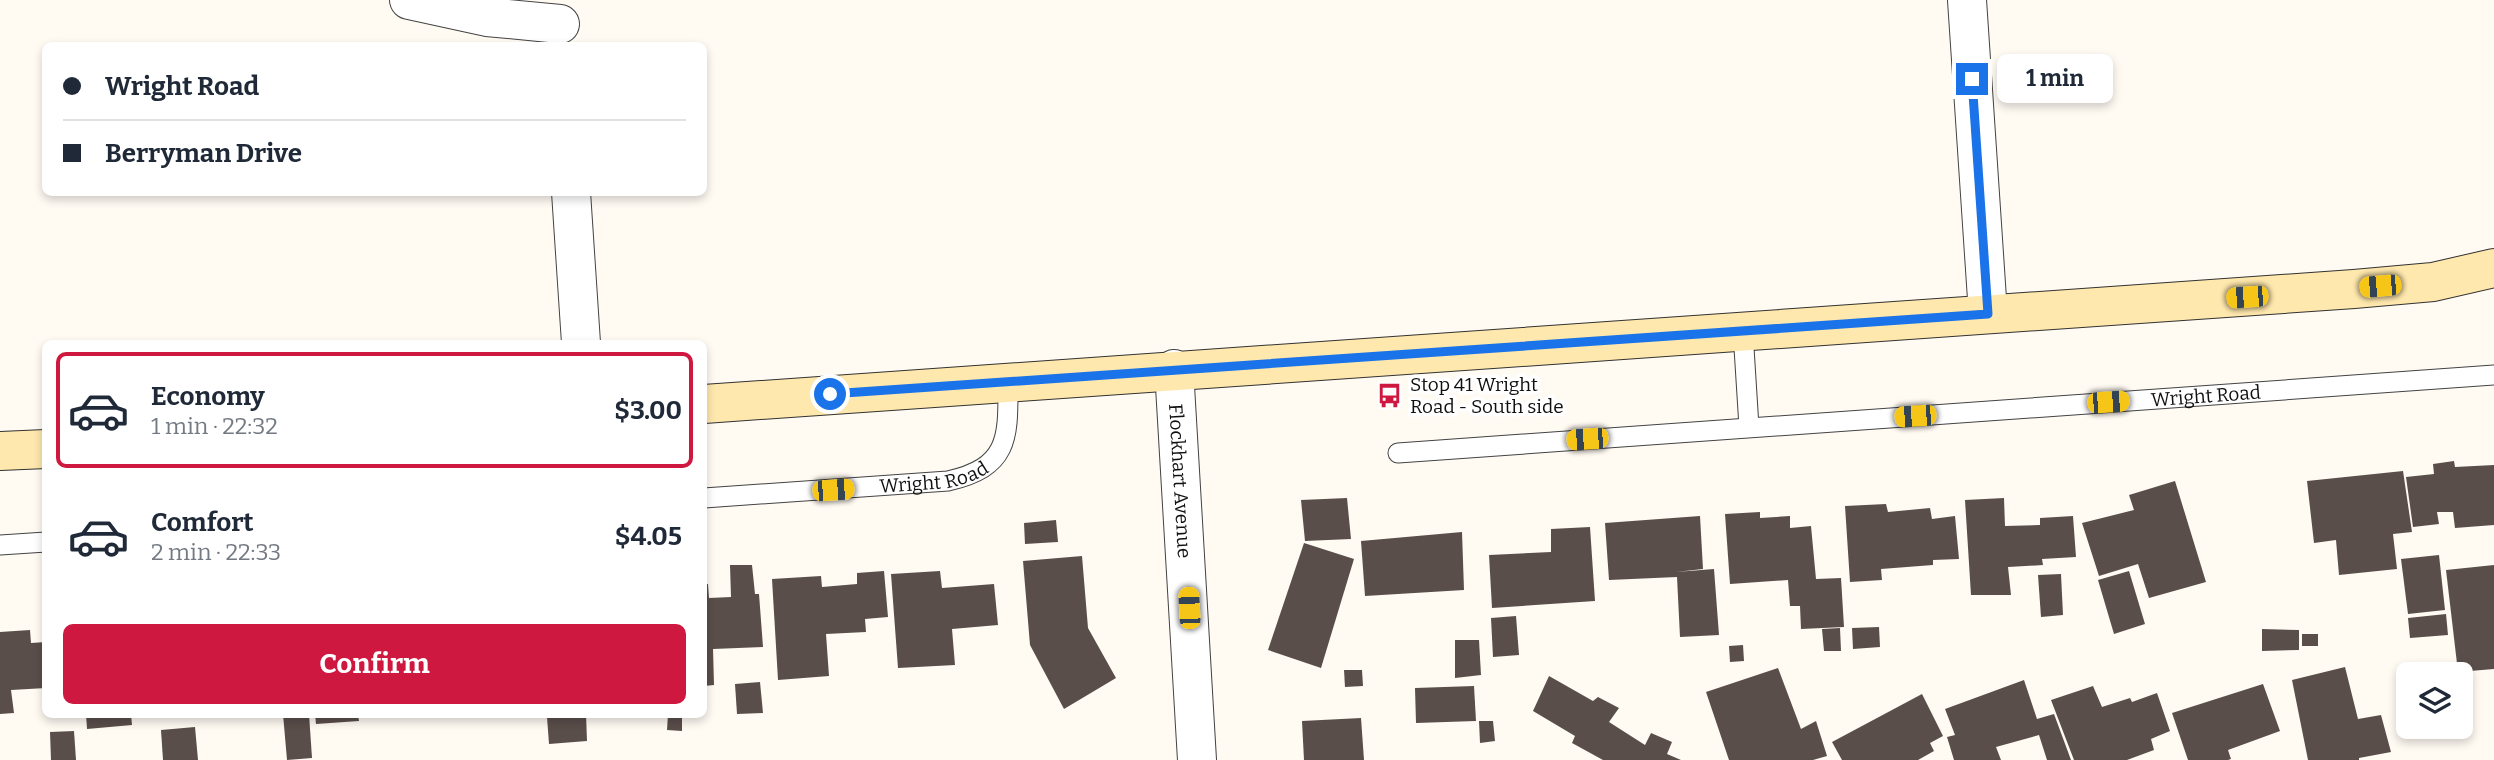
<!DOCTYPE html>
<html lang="en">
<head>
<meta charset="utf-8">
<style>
  body { margin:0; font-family:Bitter,serif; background:#f2f2f3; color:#1f2937; height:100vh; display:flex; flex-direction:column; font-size:26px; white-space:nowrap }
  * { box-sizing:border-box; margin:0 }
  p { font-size:23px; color:#747a83 }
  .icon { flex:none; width:38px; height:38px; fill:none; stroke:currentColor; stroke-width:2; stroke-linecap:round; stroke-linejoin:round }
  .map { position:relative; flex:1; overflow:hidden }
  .panel { position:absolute; left:42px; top:340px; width:665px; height:378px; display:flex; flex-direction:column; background:#fff; border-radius:10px; box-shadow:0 4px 10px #0003 }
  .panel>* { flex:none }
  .hud { position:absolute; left:42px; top:42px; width:665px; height:154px; border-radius:10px; box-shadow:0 4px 10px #0003; display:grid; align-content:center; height:154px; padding:0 21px; background:#fff }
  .tools { position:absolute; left:2396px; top:662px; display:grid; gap:14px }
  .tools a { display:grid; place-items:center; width:77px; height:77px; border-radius:10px; background:#fff; box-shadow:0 4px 10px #0003; font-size:35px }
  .end { position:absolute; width:32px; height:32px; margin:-16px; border:9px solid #1a73e8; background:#fff; box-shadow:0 0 0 4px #fff }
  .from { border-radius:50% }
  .bubble { position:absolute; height:49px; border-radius:10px; background:#fff; box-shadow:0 4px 10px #0003; font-size:23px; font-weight:700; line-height:49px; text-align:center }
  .car { position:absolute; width:21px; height:42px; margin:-21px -10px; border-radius:9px; box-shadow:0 0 5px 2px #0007; background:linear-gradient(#f5c518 24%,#345 0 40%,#f5c518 0 76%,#345 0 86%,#f5c518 0) }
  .hud b { display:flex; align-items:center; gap:24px; height:66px; font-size:26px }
  .hud b+b { border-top:2px solid #e0e1e3 }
  .hud i { width:18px; height:18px; background:#1f2937 }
  ul { padding:12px 0 0; list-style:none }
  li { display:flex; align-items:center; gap:21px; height:116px; margin:0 14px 10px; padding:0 7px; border:4px solid transparent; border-radius:10px }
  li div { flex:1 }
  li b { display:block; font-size:26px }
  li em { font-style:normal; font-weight:700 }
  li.on { border-color:#cf1840 }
  li>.icon { width:63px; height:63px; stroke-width:1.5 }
  .button { display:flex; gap:14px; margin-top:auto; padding:14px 21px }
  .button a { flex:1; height:80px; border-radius:10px; background:#cf1840; color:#fff; font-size:28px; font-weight:700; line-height:80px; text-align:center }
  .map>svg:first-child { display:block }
</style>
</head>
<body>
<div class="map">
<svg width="2494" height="760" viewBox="0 0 2494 760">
  <rect width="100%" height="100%" fill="#fffaf2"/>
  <g fill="#5a4e4b">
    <polygon points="2454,461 2455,467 2494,465 2494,525 2455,528 2453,512 2437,512 2439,524 2413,527 2406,477 2434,474 2433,464"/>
    <polygon points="2403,471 2412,532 2393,534 2397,569 2339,575 2336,540 2314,543 2307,481"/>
    <polygon points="2175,481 2206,582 2149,598 2138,564 2099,576 2082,523 2134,510 2129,495"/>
    <polygon points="1347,498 1351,539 1305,541 1301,500"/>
    <polygon points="2004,498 2005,526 2040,525 2040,518 2073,516 2076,557 2042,559 2043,565 2008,567 2011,595 1971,595 1965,500"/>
    <polygon points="1886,504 1888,512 1930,508 1932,519 1955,516 1959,559 1933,560 1933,565 1881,569 1882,580 1850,582 1845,506"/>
    <polygon points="1760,512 1760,518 1790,516 1790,528 1811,526 1816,579 1841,578 1844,627 1801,629 1800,606 1790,606 1788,580 1730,584 1725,514"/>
    <polygon points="1700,516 1703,569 1676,572 1714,569 1719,635 1680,637 1677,577 1609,580 1605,523"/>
    <polygon points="1056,520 1058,542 1025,544 1024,523"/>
    <polygon points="1590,527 1595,601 1492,608 1489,555 1551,552 1551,529"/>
    <polygon points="1462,532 1464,590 1365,596 1361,541"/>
    <polygon points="1304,543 1354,559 1321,668 1268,650"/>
    <polygon points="2439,555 2445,610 2408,614 2401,559"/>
    <polygon points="1082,556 1088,628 1116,678 1064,709 1030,645 1023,561"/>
    <polygon points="730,565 752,565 755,594 759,594 763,647 713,649 714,685 704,686 704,584 708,584 709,598 731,597"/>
    <polygon points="2494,565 2494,669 2458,672 2446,570"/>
    <polygon points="884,571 888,617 865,619 866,632 826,634 829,676 778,680 772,579 821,576 822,587 857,584 857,573"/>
    <polygon points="940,571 942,588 994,584 998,625 952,629 955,665 898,668 891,574"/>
    <polygon points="2129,571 2145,624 2114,634 2098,580"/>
    <polygon points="2061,574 2063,615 2041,617 2038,575"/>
    <polygon points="2446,614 2448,635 2410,638 2408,618"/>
    <polygon points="1516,616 1519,655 1493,657 1491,618"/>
    <polygon points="1879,627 1880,647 1853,649 1852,628"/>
    <polygon points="1840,628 1841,651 1824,651 1822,629"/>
    <polygon points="2262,629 2299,630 2299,650 2262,651"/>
    <polygon points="30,630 31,643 46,642 46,688 11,690 14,713 0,714 0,632"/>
    <rect x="2302" y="634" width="16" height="12"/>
    <polygon points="1455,640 1479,640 1481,675 1455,678"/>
    <polygon points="1743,645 1744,661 1730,662 1729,646"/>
    <polygon points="2345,667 2358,719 2381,715 2391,752 2359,758 2359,760 2308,760 2292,680"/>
    <polygon points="1778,668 1801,729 1816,721 1827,756 1813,760 1729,760 1706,692"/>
    <polygon points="1344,670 1362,670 1363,686 1345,687"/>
    <polygon points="1549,676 1593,701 1598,697 1619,708 1609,722 1645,745 1651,733 1672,742 1667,754 1681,760 1603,760 1572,743 1575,736 1533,711"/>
    <polygon points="2024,680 2037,719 2054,714 2071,760 2047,760 2039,735 1996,747 2001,760 1954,760 1947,737 1955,735 1945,709"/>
    <polygon points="760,682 763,713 737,714 735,684"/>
    <polygon points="2263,684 2280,731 2228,750 2231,759 2228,760 2188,760 2172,713"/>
    <polygon points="1474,686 1476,721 1416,723 1415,688"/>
    <polygon points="2093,686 2102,707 2130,698 2132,702 2157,693 2170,731 2151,739 2154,750 2127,760 2074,760 2051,700"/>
    <polygon points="1922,694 1943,736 1930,743 1934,751 1918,760 1842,760 1832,742"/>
    <polygon points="86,714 131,714 132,725 87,729"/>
    <polygon points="283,714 309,714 312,758 287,760"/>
    <polygon points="315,714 358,714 359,721 316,724"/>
    <polygon points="586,714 587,741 549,744 547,717"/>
    <polygon points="668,714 682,714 682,731 667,730"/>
    <polygon points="1361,718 1364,760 1304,760 1302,721"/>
    <polygon points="1479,721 1493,721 1495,741 1480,743"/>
    <polygon points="195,727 198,760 163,760 161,730"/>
    <polygon points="74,731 76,760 51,760 50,732"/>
  </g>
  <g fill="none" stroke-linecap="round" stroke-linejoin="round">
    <defs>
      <g id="service">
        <polyline points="1743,332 1749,427"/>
        <path id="s1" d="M1398 453 2494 375"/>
        <path id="s2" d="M704 498 948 481C1010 467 1008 437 1008 383"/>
        <polyline points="0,545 46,542"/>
      </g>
      <g id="minor">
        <polyline points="409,0 487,17 560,24"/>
        <polyline points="1967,0 1988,314"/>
        <polyline points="571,192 581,343"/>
        <path id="s3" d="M1174 369 1197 760"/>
      </g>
      <g id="secondary">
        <polyline points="704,404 2354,289 2433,282 2494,268"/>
        <polyline points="0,451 46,449"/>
      </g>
    </defs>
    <use href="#service" stroke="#434343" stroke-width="21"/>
    <use href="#minor" stroke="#434343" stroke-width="40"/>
    <use href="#secondary" stroke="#323232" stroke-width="40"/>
    <use href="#service" stroke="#fff" stroke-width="19"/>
    <use href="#minor" stroke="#fff" stroke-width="38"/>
    <use href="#secondary" stroke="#ffe8ad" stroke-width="38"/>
  </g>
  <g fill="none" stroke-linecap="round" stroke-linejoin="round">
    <polyline stroke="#1a73e8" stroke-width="9" points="830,394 1988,314 1972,79"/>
  </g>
  <defs>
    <symbol id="bus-bare" viewBox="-9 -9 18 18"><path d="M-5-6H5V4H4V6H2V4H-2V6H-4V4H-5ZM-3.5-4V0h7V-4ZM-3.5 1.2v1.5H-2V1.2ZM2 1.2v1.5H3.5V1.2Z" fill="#cf1840" stroke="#fff" stroke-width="2.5" paint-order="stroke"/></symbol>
  </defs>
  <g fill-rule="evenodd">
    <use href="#bus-bare" x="1372" y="378" width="35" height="35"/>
  </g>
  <g text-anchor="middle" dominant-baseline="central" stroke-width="7" stroke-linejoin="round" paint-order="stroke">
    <g font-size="19" fill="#101010" stroke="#fff" text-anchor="start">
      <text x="1410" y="384">Stop 41 Wright<tspan x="1410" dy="22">Road - South side</tspan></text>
    </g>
    <g font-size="19" fill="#101010" stroke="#fff">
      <text stroke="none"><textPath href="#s1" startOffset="810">Wright Road</textPath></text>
      <text stroke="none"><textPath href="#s2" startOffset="231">Wright Road</textPath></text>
      <text stroke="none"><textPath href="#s3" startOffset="112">Flockhart Avenue</textPath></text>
    </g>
  </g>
</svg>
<div class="tools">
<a><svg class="icon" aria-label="layers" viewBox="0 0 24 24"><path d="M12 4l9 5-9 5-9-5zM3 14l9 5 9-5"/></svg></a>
</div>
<i class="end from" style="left:830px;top:394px"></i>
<i class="end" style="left:1972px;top:79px"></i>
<div class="bubble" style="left:1997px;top:54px;width:116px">1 min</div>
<i class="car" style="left:2380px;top:286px;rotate:265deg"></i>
<i class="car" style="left:2247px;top:297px;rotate:266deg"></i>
<i class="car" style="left:2108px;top:402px;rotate:86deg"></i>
<i class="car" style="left:1915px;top:416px;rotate:266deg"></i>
<i class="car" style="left:1587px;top:439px;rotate:266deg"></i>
<i class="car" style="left:833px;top:490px;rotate:86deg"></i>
<i class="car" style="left:1189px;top:608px;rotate:357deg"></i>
<div class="hud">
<b><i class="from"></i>Wright Road</b>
<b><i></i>Berryman Drive</b>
</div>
<section class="panel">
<ul>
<li class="on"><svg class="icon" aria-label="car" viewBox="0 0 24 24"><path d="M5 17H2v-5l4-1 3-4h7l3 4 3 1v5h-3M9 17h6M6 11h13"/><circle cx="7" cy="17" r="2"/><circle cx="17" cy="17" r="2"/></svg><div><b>Economy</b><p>1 min · 22:32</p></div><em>$3.00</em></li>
<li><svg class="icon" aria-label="car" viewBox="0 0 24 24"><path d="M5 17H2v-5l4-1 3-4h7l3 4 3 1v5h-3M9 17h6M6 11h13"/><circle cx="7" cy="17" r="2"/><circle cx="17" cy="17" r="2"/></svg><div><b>Comfort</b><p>2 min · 22:33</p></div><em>$4.05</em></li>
</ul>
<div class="button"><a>Confirm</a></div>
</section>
</div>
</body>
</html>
